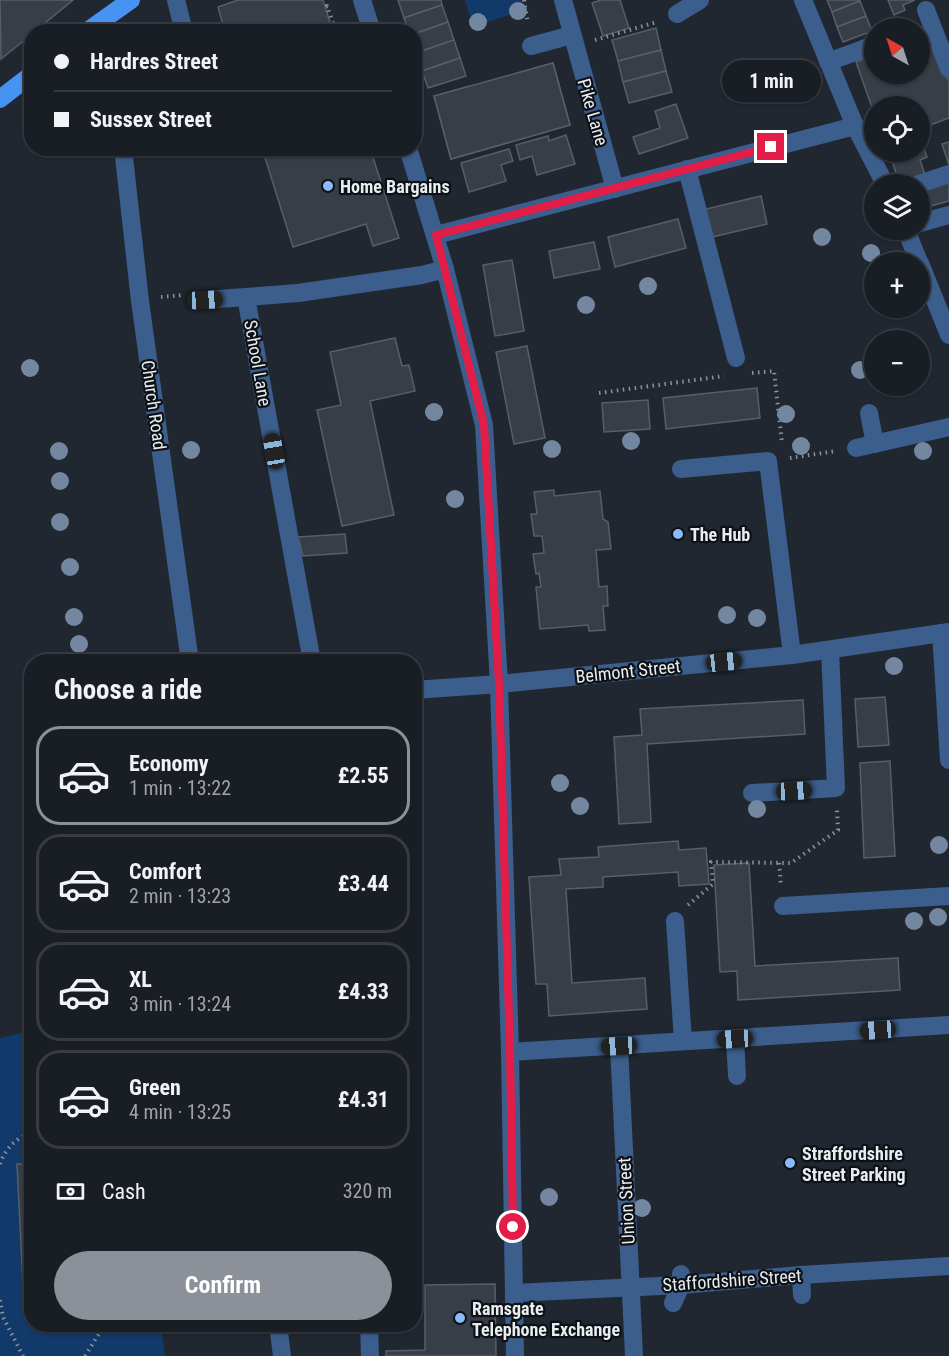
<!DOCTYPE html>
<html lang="en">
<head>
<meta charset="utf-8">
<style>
  body { margin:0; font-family:"Roboto Condensed",sans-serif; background:#262a31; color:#f1f3f6; height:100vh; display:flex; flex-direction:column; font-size:22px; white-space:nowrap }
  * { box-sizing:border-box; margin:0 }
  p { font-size:20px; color:#9fa2a6 }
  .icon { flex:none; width:33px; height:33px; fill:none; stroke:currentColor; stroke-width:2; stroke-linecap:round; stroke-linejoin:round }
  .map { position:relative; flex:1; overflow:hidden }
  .side { position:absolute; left:24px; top:654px; width:398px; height:678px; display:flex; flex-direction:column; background:#191d24; border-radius:24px; box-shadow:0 2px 4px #0004,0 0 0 2px #373b41 }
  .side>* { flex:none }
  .banner { position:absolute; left:24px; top:24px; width:398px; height:132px; border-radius:24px; box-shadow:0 2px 4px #0004,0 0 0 2px #373b41; display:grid; align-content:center; height:132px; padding:0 30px; background:#191d24 }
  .needle { width:39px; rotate:321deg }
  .fabs { position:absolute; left:864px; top:18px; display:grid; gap:12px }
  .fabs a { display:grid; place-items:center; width:66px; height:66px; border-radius:50%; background:#191d24; box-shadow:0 2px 4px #0004,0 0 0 2px #373b41; font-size:30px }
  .end { position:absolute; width:27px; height:27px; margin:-14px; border:8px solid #e11d48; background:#fff; box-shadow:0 0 0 3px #fff }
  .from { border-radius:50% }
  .bubble { position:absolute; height:42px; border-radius:21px; background:#191d24; box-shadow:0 2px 4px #0004,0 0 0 2px #373b41; font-size:20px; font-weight:700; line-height:42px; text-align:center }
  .car { position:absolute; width:18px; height:36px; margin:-18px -9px; border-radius:8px; box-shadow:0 0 4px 2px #0007; background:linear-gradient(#222 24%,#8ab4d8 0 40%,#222 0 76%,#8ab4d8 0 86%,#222 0) }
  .banner b { display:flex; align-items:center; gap:21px; height:57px; font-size:22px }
  .banner b+b { border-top:2px solid #373b41 }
  .banner i { width:15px; height:15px; background:#f1f3f6 }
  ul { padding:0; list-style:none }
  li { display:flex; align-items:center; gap:18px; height:99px; margin:0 12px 9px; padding:0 18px; border:3px solid #373b41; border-radius:24px }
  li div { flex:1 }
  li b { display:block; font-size:22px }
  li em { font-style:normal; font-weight:700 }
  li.current { border-color:#8c9099 }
  li>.icon { width:54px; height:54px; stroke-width:1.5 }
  h2 { padding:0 30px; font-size:27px; line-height:72px }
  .pay { display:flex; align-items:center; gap:15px; height:66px; padding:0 30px; font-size:22px }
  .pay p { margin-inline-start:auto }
  .primary-button { display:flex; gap:12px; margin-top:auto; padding:12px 30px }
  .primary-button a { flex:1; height:69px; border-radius:36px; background:#8c9099; color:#fff; font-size:24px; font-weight:700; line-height:69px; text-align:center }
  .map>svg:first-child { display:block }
</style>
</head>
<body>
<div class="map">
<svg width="949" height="1356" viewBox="0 0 949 1356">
  <rect width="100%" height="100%" fill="#212730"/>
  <g fill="#113969">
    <polygon points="465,0 521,0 524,10 473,27"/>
    <polygon points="31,1031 32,1324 161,1325 165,1356 0,1356 0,1038"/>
  </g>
  <g fill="#373e47" stroke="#575e67" stroke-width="1.5">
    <polygon points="0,0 73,0 34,32 32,32 32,34 1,59"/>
    <polygon points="238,0 323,0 333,32 225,32 218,7"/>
    <polygon points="398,0 441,0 442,5 404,18"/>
    <polygon points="601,0 620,0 629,28 603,36 592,3"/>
    <polygon points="827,0 860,0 860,1 832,12"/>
    <polygon points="888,0 915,0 903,5 905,10 894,15"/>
    <polygon points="860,1 866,16 837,27 832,12"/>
    <polygon points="442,5 448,22 414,34 414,32 409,32 404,18"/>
    <polygon points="866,16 872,31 843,42 837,27"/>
    <polygon points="448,22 454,40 416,53 414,34"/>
    <polygon points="656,28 661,50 618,61 612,40"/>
    <polygon points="931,35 949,82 949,118 925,127 929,138 920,142 920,106 874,106 874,113 856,62 874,55 874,74 920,74 920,39"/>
    <polygon points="454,40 460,58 422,71 416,53"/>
    <polygon points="661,50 666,71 623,82 618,61"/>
    <polygon points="460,58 466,76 428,88 422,71"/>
    <polygon points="553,63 570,125 451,159 434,96 470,86 481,126 529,112 518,73"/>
    <polygon points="553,63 570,125 451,159 434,96"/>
    <polygon points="666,71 672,92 629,103 623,82"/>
    <polygon points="676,104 688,138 639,154 633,137 660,128 655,111"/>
    <polygon points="566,135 575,164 537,175 532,156 520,160 516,145 548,136 549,141"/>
    <polygon points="921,141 927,157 920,160 925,175 900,184 889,153 920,152 920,142"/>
    <polygon points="949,142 949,165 942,144"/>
    <polygon points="262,148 370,148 399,238 373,246 366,224 293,247"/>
    <polygon points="509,149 513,161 501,165 506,181 469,192 461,163"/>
    <polygon points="949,177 949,201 927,207 921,189"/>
    <polygon points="761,196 767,224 708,238 702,210"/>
    <polygon points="678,219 686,248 615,267 608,237"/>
    <polygon points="594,242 600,269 554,278 549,251"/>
    <polygon points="512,260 524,331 495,336 483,265"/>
    <polygon points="395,338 402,366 409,365 415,391 370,401 394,515 342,526 317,410 341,405 330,352"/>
    <polygon points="527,346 545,438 514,444 496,352"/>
    <polygon points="757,388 760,418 666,429 663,398"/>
    <polygon points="648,400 650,429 604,432 602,403"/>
    <polygon points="554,490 554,496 600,491 603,519 608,522 611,549 596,550 599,587 607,586 608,606 603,606 605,630 589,631 588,625 540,629 536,587 541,587 539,573 536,574 533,554 544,553 542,536 534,536 531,514 537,514 534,492"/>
    <polygon points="345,534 347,553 303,556 298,537"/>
    <polygon points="885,697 889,745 858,747 855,699"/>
    <polygon points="803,700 805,734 647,744 651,822 619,824 614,737 642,735 640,709"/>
    <polygon points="890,761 895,856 864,858 860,763"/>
    <polygon points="678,841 679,850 706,848 709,884 679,886 678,872 603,877 603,887 566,889 572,983 645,978 647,1009 549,1016 547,984 536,984 529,877 561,875 559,859 599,857 598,847"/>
    <polygon points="749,863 755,966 898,958 900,990 738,1000 737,971 720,972 714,865"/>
    <polygon points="17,1164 32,1164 32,1306 24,1306"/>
    <polygon points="495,1284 496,1356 386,1356 386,1351 425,1350 425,1285"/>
  </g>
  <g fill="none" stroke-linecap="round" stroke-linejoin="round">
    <g stroke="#8e939a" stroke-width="4" stroke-dasharray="1.5 4.5" stroke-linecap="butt">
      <polyline points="524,0 528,23"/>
      <polyline points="326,7 327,6 336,32"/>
      <polyline points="595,40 657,22"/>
      <polyline points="161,297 184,295"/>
      <polyline points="752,373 774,371 782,443"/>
      <polyline points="599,393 724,376"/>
      <polyline points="790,458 836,451"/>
      <polyline points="779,863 781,886"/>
      <polyline points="688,905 713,884 711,862 791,863 838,830 837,810"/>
      <path d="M0 1164C5 1149 16 1138 32 1132"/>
      <polyline points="0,1300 3,1317 23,1356"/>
      <polyline points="85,1356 105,1324"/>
    </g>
    <g stroke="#3b5e8c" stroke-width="18">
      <polyline points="176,0 184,32"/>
      <polyline points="362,0 372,32"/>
      <polyline points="563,0 615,189"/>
      <polyline points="803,0 855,126 885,184"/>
      <polyline points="926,10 949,69"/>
      <polyline points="677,14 700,0"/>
      <polyline points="531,46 572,35"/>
      <polyline points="828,62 874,45"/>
      <polyline points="123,148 140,301 190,662"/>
      <polyline points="408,148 445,269 484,425 499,684 510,1052 515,1356"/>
      <polyline points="687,169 736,358"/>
      <polyline points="919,184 949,174"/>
      <polyline points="920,223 949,215"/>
      <polyline points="906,230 919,262"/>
      <polyline points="436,235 855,126"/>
      <polyline points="920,263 949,335"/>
      <polyline points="205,300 246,297"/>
      <polyline points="869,413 875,444"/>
      <polyline points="856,448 949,427"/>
      <polyline points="681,469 768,461 792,655"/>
      <polyline points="941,633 949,760"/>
      <polyline points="312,662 246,297 298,293 422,275 445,269"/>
      <polyline points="414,690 499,684 792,655 949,632"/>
      <polyline points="752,793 836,788 830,650"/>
      <polyline points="783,906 949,896"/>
      <polyline points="675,921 683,1041"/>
      <polyline points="735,1039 737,1076"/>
      <polyline points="619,1046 634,1356"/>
      <polyline points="510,1052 949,1025"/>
      <polyline points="801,1275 802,1295"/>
      <polyline points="514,1293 681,1285 801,1275 949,1266"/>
      <polyline points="673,1303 681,1285 681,1274"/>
      <polyline points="278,1324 282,1356"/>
      <polyline points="369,1324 370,1356"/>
    </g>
    <g stroke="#4793f1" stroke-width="18">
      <polyline points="86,32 131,0"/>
      <polyline points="0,99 32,74"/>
    </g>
  </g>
  <g fill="#7487a0">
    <circle cx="518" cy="11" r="9"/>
    <circle cx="478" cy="22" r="9"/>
    <circle cx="822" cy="237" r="9"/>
    <circle cx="871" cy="253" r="9"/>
    <circle cx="648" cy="286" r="9"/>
    <circle cx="586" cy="305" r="9"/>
    <circle cx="30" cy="368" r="9"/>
    <circle cx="860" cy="370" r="9"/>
    <circle cx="434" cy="412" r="9"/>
    <circle cx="786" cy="414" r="9"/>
    <circle cx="631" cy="441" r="9"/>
    <circle cx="801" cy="446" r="9"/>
    <circle cx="552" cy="449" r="9"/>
    <circle cx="191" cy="450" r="9"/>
    <circle cx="59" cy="451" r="9"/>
    <circle cx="923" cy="451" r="9"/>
    <circle cx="60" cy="481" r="9"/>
    <circle cx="455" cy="499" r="9"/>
    <circle cx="60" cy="522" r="9"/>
    <circle cx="70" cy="567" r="9"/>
    <circle cx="727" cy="615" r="9"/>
    <circle cx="74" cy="617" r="9"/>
    <circle cx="757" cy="618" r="9"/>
    <circle cx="79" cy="644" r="9"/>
    <circle cx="894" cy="666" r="9"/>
    <circle cx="560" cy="783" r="9"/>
    <circle cx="580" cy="806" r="9"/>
    <circle cx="757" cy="809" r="9"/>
    <circle cx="939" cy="845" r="9"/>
    <circle cx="938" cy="917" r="9"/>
    <circle cx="914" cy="921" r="9"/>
    <circle cx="549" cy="1197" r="9"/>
    <circle cx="642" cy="1208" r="9"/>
  </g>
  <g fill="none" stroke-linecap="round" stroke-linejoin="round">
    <polyline stroke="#e11d48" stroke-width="8" points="513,1227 510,1052 499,684 484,425 436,235 771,147"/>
  </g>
  <g fill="#88bafc" stroke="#0d1014" stroke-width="2">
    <circle cx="328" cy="186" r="6"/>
    <circle cx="678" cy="534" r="6"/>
    <circle cx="790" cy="1163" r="6"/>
    <circle cx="460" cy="1318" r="6"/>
  </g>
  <g text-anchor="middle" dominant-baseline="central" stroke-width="4.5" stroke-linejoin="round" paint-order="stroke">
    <g font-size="18" fill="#e8edf2" stroke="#0d1014">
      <text transform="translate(593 112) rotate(74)">Pike Lane</text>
      <text transform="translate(258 363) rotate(80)">School Lane</text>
      <text transform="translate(154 405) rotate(82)">Church Road</text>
      <text transform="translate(628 671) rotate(-6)">Belmont Street</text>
      <text transform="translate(626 1201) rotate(-93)">Union Street</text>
      <text transform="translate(732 1280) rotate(-4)">Staffordshire Street</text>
    </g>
    <g font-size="18" font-weight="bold" fill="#e8edf2" stroke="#0d1014" text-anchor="start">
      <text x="340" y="186">Home Bargains</text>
      <text x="690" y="534">The Hub</text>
      <text x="802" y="1153">Straffordshire<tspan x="802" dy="21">Street Parking</tspan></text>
      <text x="472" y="1308">Ramsgate<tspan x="472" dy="21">Telephone Exchange</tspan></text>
    </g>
  </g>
</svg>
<div class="fabs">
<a><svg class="needle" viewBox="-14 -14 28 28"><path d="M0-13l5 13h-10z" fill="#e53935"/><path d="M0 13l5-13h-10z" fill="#9fa2a6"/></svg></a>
<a><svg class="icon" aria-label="locate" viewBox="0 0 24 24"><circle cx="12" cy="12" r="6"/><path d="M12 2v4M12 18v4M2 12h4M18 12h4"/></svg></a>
<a><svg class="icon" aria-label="layers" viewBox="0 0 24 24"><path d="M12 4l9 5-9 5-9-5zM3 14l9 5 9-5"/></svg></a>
<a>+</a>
<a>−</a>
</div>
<i class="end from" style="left:513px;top:1227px"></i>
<i class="end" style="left:771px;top:147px"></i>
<div class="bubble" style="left:722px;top:60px;width:99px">1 min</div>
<i class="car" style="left:205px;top:300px;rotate:87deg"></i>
<i class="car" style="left:274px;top:451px;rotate:350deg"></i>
<i class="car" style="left:724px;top:662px;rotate:84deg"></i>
<i class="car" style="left:794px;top:791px;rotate:87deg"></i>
<i class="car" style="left:878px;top:1030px;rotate:266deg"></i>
<i class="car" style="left:735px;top:1039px;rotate:267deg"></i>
<i class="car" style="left:619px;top:1046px;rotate:267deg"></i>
<div class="banner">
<b><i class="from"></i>Hardres Street</b>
<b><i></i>Sussex Street</b>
</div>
<section class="side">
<h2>Choose a ride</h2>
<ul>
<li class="current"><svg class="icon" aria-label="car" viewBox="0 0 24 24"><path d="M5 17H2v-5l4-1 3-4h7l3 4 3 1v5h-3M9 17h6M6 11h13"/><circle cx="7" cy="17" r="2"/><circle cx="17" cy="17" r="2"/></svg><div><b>Economy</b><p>1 min · 13:22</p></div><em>£2.55</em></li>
<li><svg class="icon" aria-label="car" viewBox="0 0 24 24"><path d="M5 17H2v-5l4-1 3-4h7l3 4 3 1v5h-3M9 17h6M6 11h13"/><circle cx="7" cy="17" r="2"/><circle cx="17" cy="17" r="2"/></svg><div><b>Comfort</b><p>2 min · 13:23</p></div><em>£3.44</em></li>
<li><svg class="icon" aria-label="car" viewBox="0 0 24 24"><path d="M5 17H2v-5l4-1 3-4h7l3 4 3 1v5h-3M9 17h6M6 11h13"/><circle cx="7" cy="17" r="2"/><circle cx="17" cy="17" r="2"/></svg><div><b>XL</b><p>3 min · 13:24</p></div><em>£4.33</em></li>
<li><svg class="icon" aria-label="car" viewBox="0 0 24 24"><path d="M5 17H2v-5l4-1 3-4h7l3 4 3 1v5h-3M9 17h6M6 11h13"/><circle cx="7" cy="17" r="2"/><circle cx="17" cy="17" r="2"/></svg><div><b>Green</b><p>4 min · 13:25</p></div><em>£4.31</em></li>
</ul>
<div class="pay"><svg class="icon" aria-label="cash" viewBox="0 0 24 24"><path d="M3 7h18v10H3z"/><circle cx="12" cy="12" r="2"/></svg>Cash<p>320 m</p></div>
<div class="primary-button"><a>Confirm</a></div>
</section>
</div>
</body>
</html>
